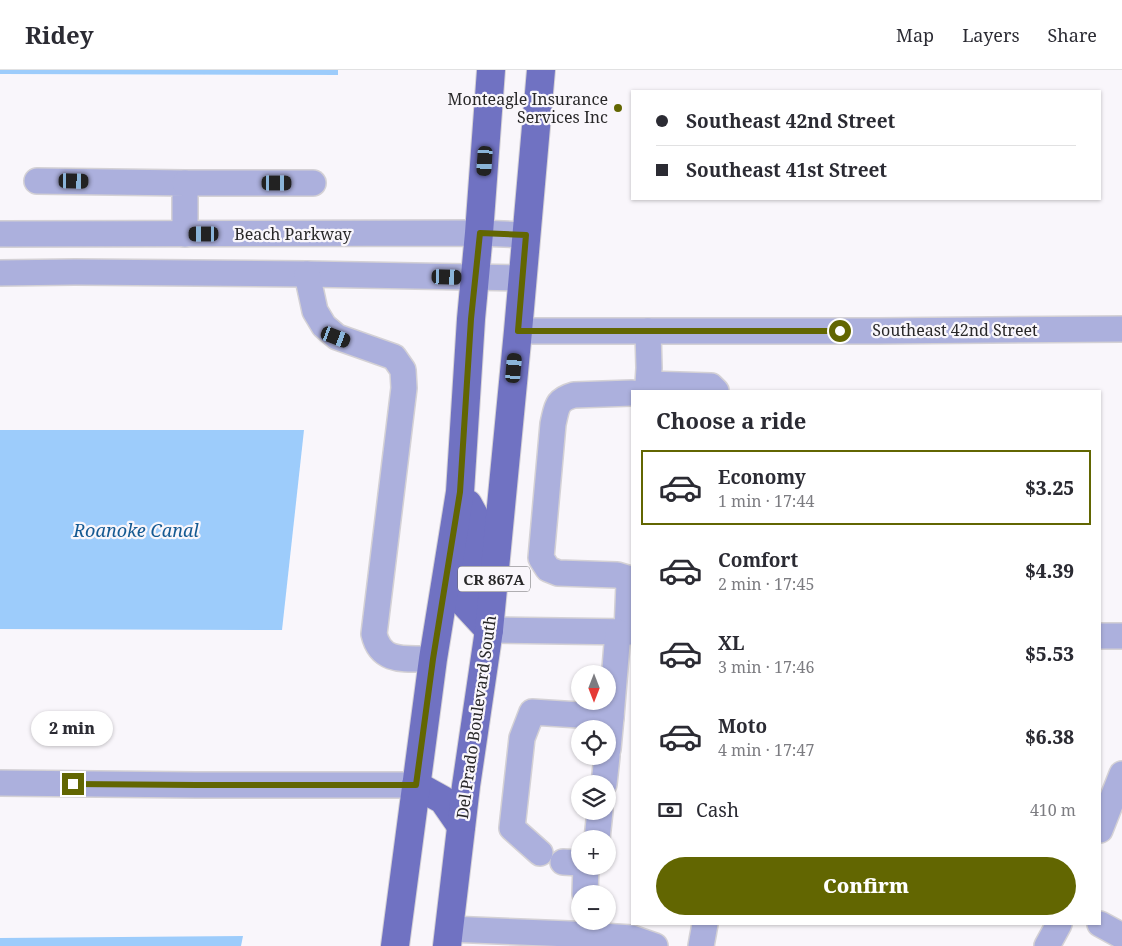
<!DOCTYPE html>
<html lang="en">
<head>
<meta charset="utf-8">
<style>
  body { margin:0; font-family:"Noto Serif",serif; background:#f7f7f7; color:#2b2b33; height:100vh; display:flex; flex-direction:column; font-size:19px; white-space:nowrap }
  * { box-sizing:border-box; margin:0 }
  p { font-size:16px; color:#7c7c81 }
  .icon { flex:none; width:28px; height:28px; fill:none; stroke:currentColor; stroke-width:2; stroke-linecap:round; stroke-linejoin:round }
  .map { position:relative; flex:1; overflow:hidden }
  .details { position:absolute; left:631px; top:320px; width:470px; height:535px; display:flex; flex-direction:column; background:#fff; border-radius:0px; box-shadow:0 1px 4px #0004 }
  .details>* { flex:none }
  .guide { position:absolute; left:631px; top:20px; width:470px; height:110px; border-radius:0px; box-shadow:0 1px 4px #0004; display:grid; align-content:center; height:110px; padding:0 25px; background:#fff }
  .needle { width:32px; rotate:180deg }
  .controls { position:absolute; left:571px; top:595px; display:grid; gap:10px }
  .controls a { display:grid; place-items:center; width:45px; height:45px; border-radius:50%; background:#fff; box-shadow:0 1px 4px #0004; font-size:25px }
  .end { position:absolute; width:22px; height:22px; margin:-11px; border:6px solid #626601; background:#fff; box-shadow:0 0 0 2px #fff }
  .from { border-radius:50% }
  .bubble { position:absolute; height:35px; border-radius:18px; background:#fff; box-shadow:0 1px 4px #0004; font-size:16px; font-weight:800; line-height:35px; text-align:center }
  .car { position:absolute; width:15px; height:30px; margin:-15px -8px; border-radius:6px; box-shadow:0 0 4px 1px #0007; background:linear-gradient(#222 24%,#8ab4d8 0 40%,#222 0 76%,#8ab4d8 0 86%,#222 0) }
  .guide b { display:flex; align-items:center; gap:18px; height:48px; font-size:19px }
  .guide b+b { border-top:1px solid #e1e1e2 }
  .guide i { width:12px; height:12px; background:#2b2b33 }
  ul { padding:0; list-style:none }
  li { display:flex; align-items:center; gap:15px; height:75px; margin:0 10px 8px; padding:0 15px; border:2px solid transparent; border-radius:0px }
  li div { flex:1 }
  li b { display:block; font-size:19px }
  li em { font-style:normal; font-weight:800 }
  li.active { border-color:#626601 }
  li>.icon { width:45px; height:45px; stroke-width:1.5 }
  h2 { padding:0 25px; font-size:22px; line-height:60px }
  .pay { display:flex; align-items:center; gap:12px; height:55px; padding:0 25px; font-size:19px }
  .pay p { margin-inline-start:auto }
  .primary-button { display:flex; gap:10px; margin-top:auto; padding:10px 25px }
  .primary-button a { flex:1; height:58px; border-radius:30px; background:#626601; color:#fff; font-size:20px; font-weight:800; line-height:58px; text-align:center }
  header { display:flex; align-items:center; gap:30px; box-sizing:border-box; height:70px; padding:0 25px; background:#fff; border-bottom:1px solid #e1e1e2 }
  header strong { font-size:24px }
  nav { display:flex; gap:28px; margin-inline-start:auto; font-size:18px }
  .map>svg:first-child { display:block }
</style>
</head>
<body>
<header>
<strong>Ridey</strong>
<nav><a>Map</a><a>Layers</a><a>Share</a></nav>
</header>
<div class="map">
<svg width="1122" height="876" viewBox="0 0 1122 876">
  <rect width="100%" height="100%" fill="#f9f6fb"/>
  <g fill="#9dccfb">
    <polygon points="0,0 338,0 338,5 0,4"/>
    <polygon points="0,360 304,360 282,560 0,559"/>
    <polygon points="243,866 241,876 0,876 0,868"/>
  </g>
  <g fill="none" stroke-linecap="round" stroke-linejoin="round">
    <defs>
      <g id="minor">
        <polyline points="37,111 185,113 185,164"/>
        <polyline points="185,113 313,113"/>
        <polyline points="0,164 479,163 526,165"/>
        <polyline points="0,203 75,202 307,204 522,208"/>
        <path d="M307 204 315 241 324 256 337 267 394 287 403 300 404 318 374 564C381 595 408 588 433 589"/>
        <polyline points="518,261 878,261 1122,259"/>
        <polyline points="648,314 711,316 716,321"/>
        <polyline points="644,321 648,314 649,298 648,261"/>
        <polyline points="489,560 632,562"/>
        <path d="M627 562 629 513 627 508 617 505 558 503 548 499 541 488 553 354C557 337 556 330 574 325L632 323"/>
        <polyline points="1100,566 1122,566"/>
        <polyline points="608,679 611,647"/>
        <polyline points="0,713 196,715 416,715"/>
        <polyline points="604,714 607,686"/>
        <polyline points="1100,760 1122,704"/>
        <polyline points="597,769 600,741"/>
        <polyline points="540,783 512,758 522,668 532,642 611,647 618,562"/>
        <polyline points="563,792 580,793"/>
        <polyline points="585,824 586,796"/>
        <polyline points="1100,854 1122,866"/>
        <polyline points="449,859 570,864 632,868 655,876"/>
        <polyline points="701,876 705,854"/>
        <polyline points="1047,876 1059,854"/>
      </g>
      <g id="major">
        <polyline points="468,434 474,445 465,534 489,560"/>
        <polyline points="416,715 443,730 461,756"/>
        <polyline points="395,876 433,589 460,422 471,249 479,163 491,0"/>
        <polyline points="447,876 466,716 489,560 518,261 541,0"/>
      </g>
    </defs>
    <use href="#minor" stroke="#d4d1d5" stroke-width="28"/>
    <use href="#major" stroke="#d4d1d5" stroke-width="30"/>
    <use href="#minor" stroke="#acb0dd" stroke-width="25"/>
    <use href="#major" stroke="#7072c2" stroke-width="28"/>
  </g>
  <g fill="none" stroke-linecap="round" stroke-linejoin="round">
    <polyline stroke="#626601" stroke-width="6" points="73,714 196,715 416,715 433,589 460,422 471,249 480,163 526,165 518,261 840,261"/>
  </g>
  <circle fill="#626601" stroke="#f9f6fb" stroke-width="2" cx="618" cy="38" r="5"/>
  <g text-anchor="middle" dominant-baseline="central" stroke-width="4.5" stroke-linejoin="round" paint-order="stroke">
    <rect fill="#f9f6fb" stroke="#676668" stroke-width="1" x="458" y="496.5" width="72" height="25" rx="4"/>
    <g font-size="15" font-weight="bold" fill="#292829">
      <text x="494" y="509">CR 867A</text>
    </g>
    <g font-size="16" fill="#292829" stroke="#f9f6fb" text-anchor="end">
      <text x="608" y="29">Monteagle Insurance<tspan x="608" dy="18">Services Inc</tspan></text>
    </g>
    <g font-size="16" fill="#292829" stroke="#f9f6fb">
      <text x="293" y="164">Beach Parkway</text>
      <text x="955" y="260">Southeast 42nd Street</text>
      <text transform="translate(476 647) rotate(-82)">Del Prado Boulevard South</text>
    </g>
    <g font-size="18" font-style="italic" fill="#145992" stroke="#f9f6fb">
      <text x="136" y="460">Roanoke Canal</text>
    </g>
  </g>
</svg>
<div class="controls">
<a><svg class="needle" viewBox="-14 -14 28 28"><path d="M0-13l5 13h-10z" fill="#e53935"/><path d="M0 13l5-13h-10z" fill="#7c7c81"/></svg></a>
<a><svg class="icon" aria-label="locate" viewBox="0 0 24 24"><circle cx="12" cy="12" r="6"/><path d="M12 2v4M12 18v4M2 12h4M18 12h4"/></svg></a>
<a><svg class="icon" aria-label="layers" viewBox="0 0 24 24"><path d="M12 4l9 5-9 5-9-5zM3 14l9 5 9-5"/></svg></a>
<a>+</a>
<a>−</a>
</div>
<i class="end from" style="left:840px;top:261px"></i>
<i class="end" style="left:73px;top:714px"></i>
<div class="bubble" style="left:31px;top:641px;width:82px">2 min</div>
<i class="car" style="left:485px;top:91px;rotate:184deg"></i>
<i class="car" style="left:74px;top:111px;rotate:91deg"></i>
<i class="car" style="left:277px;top:113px;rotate:90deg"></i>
<i class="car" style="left:204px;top:164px;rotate:270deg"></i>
<i class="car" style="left:447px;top:207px;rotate:92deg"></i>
<i class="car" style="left:336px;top:267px;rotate:111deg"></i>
<i class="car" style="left:514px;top:298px;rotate:5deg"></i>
<div class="guide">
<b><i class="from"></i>Southeast 42nd Street</b>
<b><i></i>Southeast 41st Street</b>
</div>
<section class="details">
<h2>Choose a ride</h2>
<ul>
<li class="active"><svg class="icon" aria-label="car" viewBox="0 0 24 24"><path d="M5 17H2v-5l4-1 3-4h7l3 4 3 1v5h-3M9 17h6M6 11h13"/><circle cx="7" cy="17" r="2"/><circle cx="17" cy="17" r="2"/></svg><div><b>Economy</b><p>1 min · 17:44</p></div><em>$3.25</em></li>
<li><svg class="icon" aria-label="car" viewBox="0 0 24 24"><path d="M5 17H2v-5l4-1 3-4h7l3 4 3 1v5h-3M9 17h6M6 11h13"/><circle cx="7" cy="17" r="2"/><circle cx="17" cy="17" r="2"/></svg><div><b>Comfort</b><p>2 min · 17:45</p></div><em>$4.39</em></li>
<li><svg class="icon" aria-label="car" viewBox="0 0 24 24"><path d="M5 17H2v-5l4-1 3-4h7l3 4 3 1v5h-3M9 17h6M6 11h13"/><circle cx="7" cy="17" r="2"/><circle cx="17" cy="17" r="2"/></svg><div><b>XL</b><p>3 min · 17:46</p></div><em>$5.53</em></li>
<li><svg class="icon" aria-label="car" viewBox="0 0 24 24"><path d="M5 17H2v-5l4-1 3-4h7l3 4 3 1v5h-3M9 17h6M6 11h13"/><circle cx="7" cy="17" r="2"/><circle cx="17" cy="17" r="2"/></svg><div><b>Moto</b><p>4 min · 17:47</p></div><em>$6.38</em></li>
</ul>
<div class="pay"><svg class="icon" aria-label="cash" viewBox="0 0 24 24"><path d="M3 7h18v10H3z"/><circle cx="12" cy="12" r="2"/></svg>Cash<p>410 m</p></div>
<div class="primary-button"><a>Confirm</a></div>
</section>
</div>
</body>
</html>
